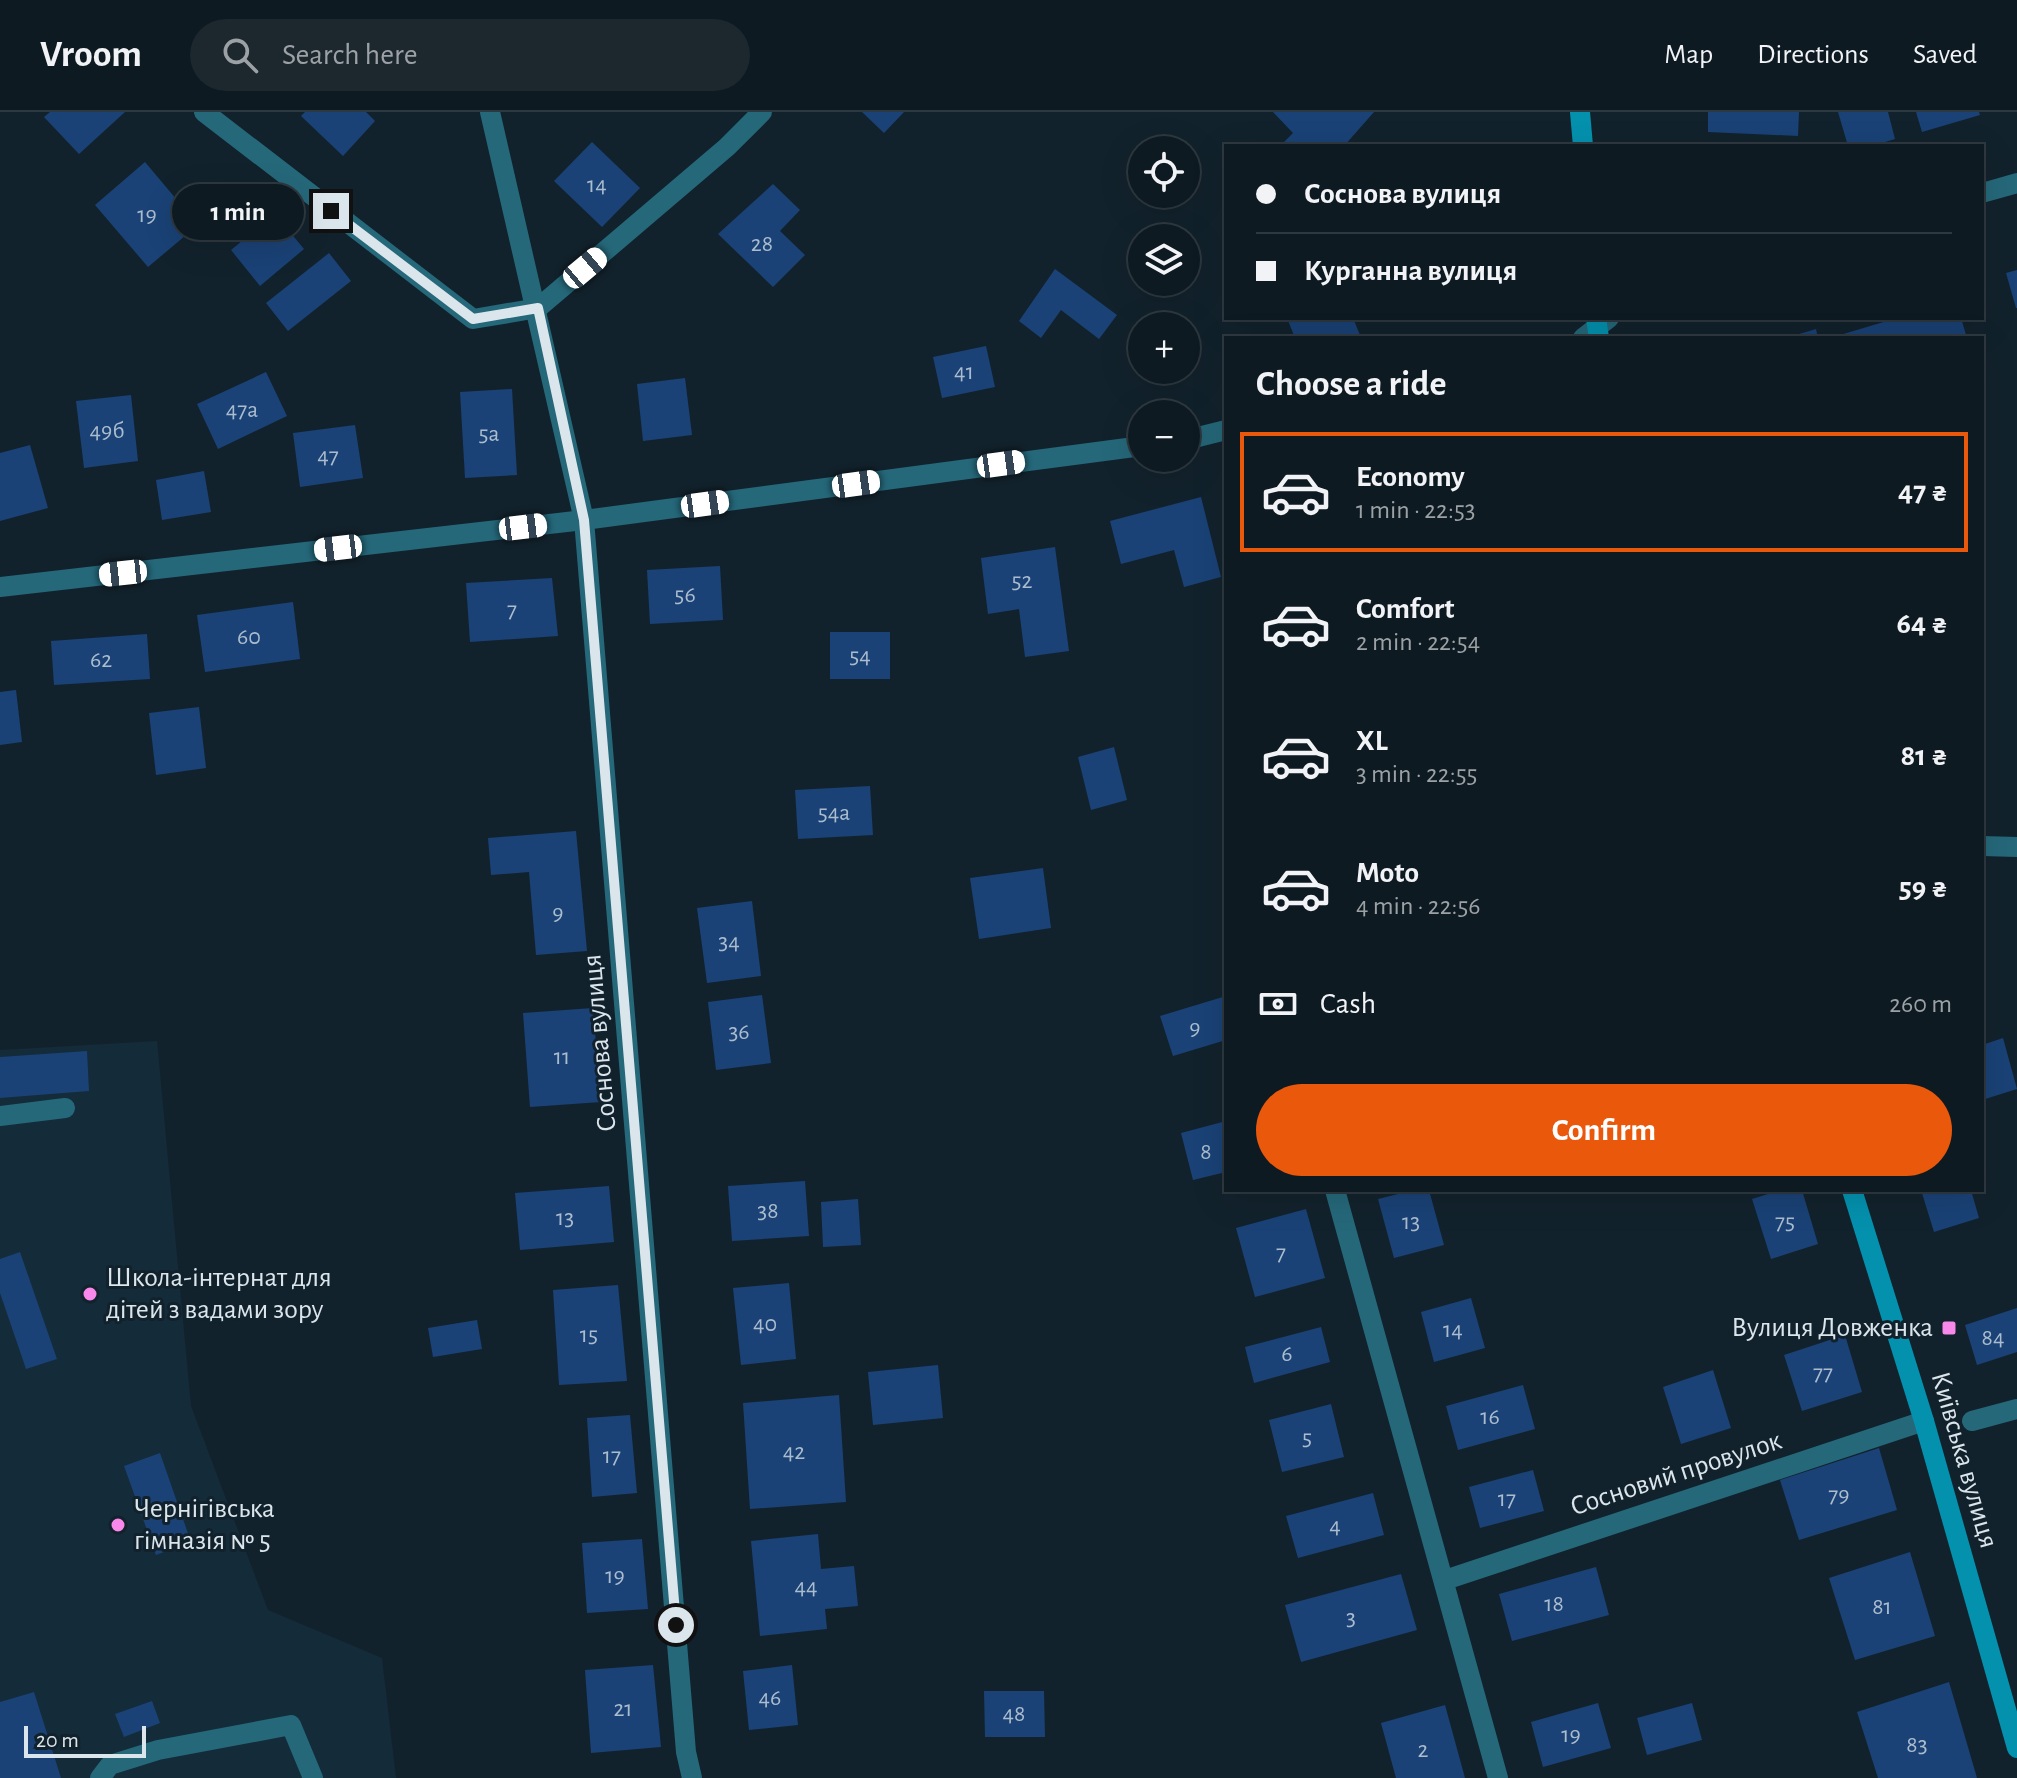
<!DOCTYPE html>
<html lang="en">
<head>
<meta charset="utf-8">
<style>
  body { margin:0; font-family:"Alegreya Sans",sans-serif; background:#1c272e; color:#f1f3f6; height:100vh; display:flex; flex-direction:column; font-size:30px; white-space:nowrap }
  * { box-sizing:border-box; margin:0 }
  p { font-size:26px; color:#9ba1a5 }
  .icon { flex:none; width:44px; height:44px; fill:none; stroke:currentColor; stroke-width:2; stroke-linecap:round; stroke-linejoin:round }
  .map { position:relative; flex:1; overflow:hidden }
  .sheet { position:absolute; left:1224px; top:224px; width:760px; height:856px; display:flex; flex-direction:column; background:#0e1a21; border-radius:0px; box-shadow:0 8px 32px #0002,0 0 0 2px #2e383f }
  .sheet>* { flex:none }
  .top-card { position:absolute; left:1224px; top:32px; width:760px; height:176px; border-radius:0px; box-shadow:0 8px 32px #0002,0 0 0 2px #2e383f; display:grid; align-content:center; height:176px; padding:0 32px; background:#0e1a21 }
  .buttons { position:absolute; left:1128px; top:24px; display:grid; gap:16px }
  .buttons a { display:grid; place-items:center; width:72px; height:72px; border-radius:50%; background:#0e1a21; box-shadow:0 8px 32px #0002,0 0 0 2px #2e383f; font-size:40px }
  .scale { position:absolute; left:24px; bottom:20px; width:122px; box-sizing:border-box; padding-left:8px; border:4px solid #dbe5ec; border-top:0; font-size:22px; line-height:28px; white-space:nowrap; color:#dbe5ec; -webkit-text-stroke:6px #12222c; paint-order:stroke }
  .end { position:absolute; width:36px; height:36px; margin:-18px; border:10px solid #dbe5ec; background:#111; box-shadow:0 0 0 4px #111 }
  .from { border-radius:50% }
  .bubble { position:absolute; height:56px; border-radius:28px; background:#0e1a21; box-shadow:0 8px 32px #0002,0 0 0 2px #2e383f; font-size:26px; font-weight:700; line-height:56px; text-align:center }
  .car { position:absolute; width:24px; height:48px; margin:-24px -12px; border-radius:10px; box-shadow:0 0 6px 2px #0007; background:linear-gradient(#fff 24%,#345 0 40%,#fff 0 76%,#345 0 86%,#fff 0) }
  .top-card b { display:flex; align-items:center; gap:28px; height:76px; font-size:30px }
  .top-card b+b { border-top:2px solid #2e383f }
  .top-card i { width:20px; height:20px; background:#f1f3f6 }
  ul { padding:0; list-style:none }
  li { display:flex; align-items:center; gap:24px; height:120px; margin:0 16px 12px; padding:0 16px; border:4px solid transparent; border-radius:0px }
  li div { flex:1 }
  li b { display:block; font-size:30px }
  li em { font-style:normal; font-weight:700 }
  li.current { border-color:#ea580c }
  li>.icon { width:72px; height:72px; stroke-width:1.5 }
  h2 { padding:0 32px; font-size:36px; line-height:96px }
  .pay { display:flex; align-items:center; gap:20px; height:88px; padding:0 32px; font-size:30px }
  .pay p { margin-inline-start:auto }
  .primary-button { display:flex; gap:16px; margin-top:auto; padding:16px 32px }
  .primary-button a { flex:1; height:92px; border-radius:48px; background:#ea580c; color:#fff; font-size:32px; font-weight:700; line-height:92px; text-align:center }
  header { display:flex; align-items:center; gap:48px; box-sizing:border-box; height:112px; padding:0 40px; background:#0e1a21; border-bottom:2px solid #2e383f }
  header strong { font-size:38px }
  nav { display:flex; gap:44px; margin-inline-start:auto; font-size:28px }
  .search { width:560px; height:72px; background:#1c272e; display:flex; align-items:center; gap:20px; box-sizing:border-box; padding:0 28px; border-radius:44px; color:#9ba1a5; font-size:30px }
  .map>svg:first-child { display:block }
</style>
</head>
<body>
<header>
<strong>Vroom</strong>
<div class="search"><svg class="icon" aria-label="search" viewBox="0 0 24 24"><circle cx="10" cy="10" r="6"/><path d="M15 15l6 6"/></svg>Search here</div>
<nav><a>Map</a><a>Directions</a><a>Saved</a></nav>
</header>
<div class="map">
<svg width="2017" height="1666" viewBox="0 0 2017 1666">
  <rect width="100%" height="100%" fill="#12222c"/>
  <polygon fill="#142b39" points="157,929 191,1294 268,1498 382,1546 396,1666 0,1666 0,938"/>
  <g fill="#1a4276">
    <polygon points="50,0 125,0 79,42 44,5"/>
    <polygon points="305,0 366,0 375,9 343,44 301,4"/>
    <polygon points="862,0 904,0 884,21"/>
    <polygon points="1273,0 1374,0 1344,34 1280,34 1293,21"/>
    <polygon points="1708,0 1799,0 1798,24 1708,20"/>
    <polygon points="1838,0 1888,0 1895,27 1872,34 1848,34"/>
    <polygon points="1916,0 1979,0 1980,3 1922,20"/>
    <polygon points="592,30 640,76 602,115 554,69"/>
    <polygon points="145,50 198,113 148,155 95,93"/>
    <polygon points="773,72 800,98 780,119 805,143 773,175 718,122"/>
    <polygon points="275,102 304,137 260,174 231,138"/>
    <polygon points="329,141 351,169 288,219 266,191"/>
    <polygon points="1055,157 1117,203 1099,227 1061,198 1041,226 1019,209"/>
    <polygon points="2017,158 2017,196 2016,196 2006,161"/>
    <polygon points="1287,206 1353,206 1360,223 1295,226"/>
    <polygon points="1897,206 1961,206 1967,226 1840,226 1840,223"/>
    <polygon points="1816,217 1818,226 1789,226 1789,225"/>
    <polygon points="986,234 995,275 942,286 933,245"/>
    <polygon points="266,260 287,304 218,337 197,292"/>
    <polygon points="685,266 692,323 643,329 637,272"/>
    <polygon points="512,277 517,363 465,366 460,280"/>
    <polygon points="131,283 138,349 84,356 76,289"/>
    <polygon points="355,313 363,366 300,375 293,321"/>
    <polygon points="30,333 48,396 0,409 0,341"/>
    <polygon points="204,359 211,400 162,408 156,368"/>
    <polygon points="1201,385 1221,465 1184,475 1174,438 1121,452 1110,409"/>
    <polygon points="1055,435 1069,539 1025,545 1019,497 988,502 981,446"/>
    <polygon points="720,454 723,508 650,512 647,458"/>
    <polygon points="552,466 558,524 470,530 466,471"/>
    <polygon points="293,490 300,547 205,560 197,503"/>
    <rect x="830" y="520" width="60" height="47"/>
    <polygon points="147,522 150,567 54,573 51,529"/>
    <polygon points="16,578 22,630 0,633 0,580"/>
    <polygon points="199,595 206,656 156,663 149,601"/>
    <polygon points="1114,635 1127,688 1091,698 1078,645"/>
    <polygon points="870,674 873,723 798,727 795,678"/>
    <polygon points="576,719 587,839 536,843 529,760 491,763 488,726"/>
    <polygon points="1043,756 1051,816 979,827 970,766"/>
    <polygon points="752,789 761,864 707,871 697,796"/>
    <polygon points="762,883 771,951 716,958 708,890"/>
    <polygon points="1226,884 1226,928 1173,944 1160,904"/>
    <polygon points="593,896 601,990 530,995 523,901"/>
    <polygon points="2003,926 2017,977 1982,988 1982,933"/>
    <polygon points="87,939 89,979 0,986 0,945"/>
    <polygon points="1226,1009 1226,1060 1193,1068 1181,1021"/>
    <polygon points="805,1069 809,1124 732,1129 728,1074"/>
    <polygon points="609,1074 614,1130 520,1138 515,1081"/>
    <polygon points="1414,1078 1429,1078 1444,1133 1394,1146 1378,1087"/>
    <polygon points="1781,1078 1802,1078 1818,1132 1771,1147 1752,1087"/>
    <polygon points="1921,1078 1971,1078 1979,1106 1934,1120"/>
    <polygon points="858,1087 861,1133 823,1135 821,1090"/>
    <polygon points="1306,1097 1325,1166 1255,1185 1236,1116"/>
    <polygon points="20,1140 57,1247 26,1257 0,1181 0,1147"/>
    <polygon points="789,1171 796,1247 741,1253 733,1176"/>
    <polygon points="618,1173 627,1269 559,1273 553,1178"/>
    <polygon points="1471,1186 1485,1236 1434,1250 1421,1200"/>
    <polygon points="2017,1196 2017,1240 1977,1253 1965,1213"/>
    <polygon points="477,1208 482,1237 433,1245 428,1216"/>
    <polygon points="1321,1215 1330,1250 1254,1271 1245,1235"/>
    <polygon points="1845,1223 1862,1280 1802,1299 1784,1243"/>
    <polygon points="938,1253 943,1306 873,1313 868,1260"/>
    <polygon points="1713,1258 1731,1316 1681,1332 1663,1275"/>
    <polygon points="1523,1273 1535,1317 1458,1338 1446,1294"/>
    <polygon points="839,1283 846,1390 750,1397 743,1291"/>
    <polygon points="1331,1292 1344,1345 1282,1360 1269,1308"/>
    <polygon points="630,1303 637,1381 592,1385 587,1306"/>
    <polygon points="1879,1336 1897,1398 1799,1428 1780,1368"/>
    <polygon points="160,1341 191,1430 156,1443 124,1354"/>
    <polygon points="1533,1358 1544,1399 1480,1416 1469,1375"/>
    <polygon points="1373,1381 1384,1423 1298,1446 1286,1404"/>
    <polygon points="818,1422 821,1457 854,1454 858,1494 825,1497 827,1517 760,1524 751,1429"/>
    <polygon points="642,1427 648,1497 587,1501 582,1431"/>
    <polygon points="1910,1440 1935,1524 1855,1548 1829,1466"/>
    <polygon points="1596,1455 1609,1503 1512,1529 1499,1482"/>
    <polygon points="1401,1462 1417,1518 1301,1550 1285,1493"/>
    <polygon points="653,1553 661,1635 591,1641 585,1558"/>
    <polygon points="792,1553 798,1613 749,1618 743,1559"/>
    <polygon points="1949,1570 1977,1666 1878,1666 1857,1600"/>
    <polygon points="984,1579 1044,1579 1045,1625 985,1625"/>
    <polygon points="34,1580 61,1666 0,1666 0,1590"/>
    <polygon points="152,1589 160,1611 124,1625 115,1602"/>
    <polygon points="1598,1591 1611,1636 1543,1655 1531,1610"/>
    <polygon points="1692,1591 1702,1628 1647,1643 1637,1606"/>
    <polygon points="1445,1593 1465,1666 1396,1666 1381,1611"/>
  </g>
  <g fill="none" stroke-linecap="round" stroke-linejoin="round">
    <g stroke="#25687a" stroke-width="20">
      <polyline points="0,1004 65,996"/>
      <polyline points="100,1666 110,1653 158,1638 291,1613 313,1666"/>
    </g>
    <g stroke="#25687a" stroke-width="20">
      <polyline points="204,0 473,207 538,196 727,35 762,0"/>
      <polyline points="490,0 584,408 686,1640 692,1666"/>
      <polyline points="1982,81 2017,71"/>
      <polyline points="1583,226 1609,206"/>
      <polyline points="1186,328 1226,318"/>
      <polyline points="0,475 584,408 1142,334"/>
      <polyline points="1982,734 2017,735"/>
      <polyline points="1335,1078 1498,1666"/>
      <polyline points="1972,1309 2017,1297"/>
      <polyline points="1445,1468 1924,1309"/>
    </g>
    <g stroke="#0491ae" stroke-width="20">
      <polyline points="1580,0 1583,34"/>
      <polyline points="1596,206 1599,226"/>
      <polyline points="1852,1078 1924,1309 2017,1636"/>
    </g>
  </g>
  <g fill="none" stroke-linecap="round" stroke-linejoin="round">
    <polyline stroke="#dbe5ec" stroke-width="10" points="331,99 473,207 538,196 584,408 676,1513"/>
  </g>
  <g fill="#f888e9" stroke="#12222c" stroke-width="3">
    <circle cx="90" cy="1182" r="8"/>
    <rect x="1941" y="1208" width="16" height="16" rx="4"/>
    <circle cx="118" cy="1413" r="8"/>
  </g>
  <g text-anchor="middle" dominant-baseline="central" stroke-width="6" stroke-linejoin="round" paint-order="stroke">
    <g font-size="24" fill="#abbcce">
      <text x="597" y="73">14</text>
      <text x="147" y="103">19</text>
      <text x="762" y="132">28</text>
      <text x="964" y="260">41</text>
      <text x="242" y="298">47а</text>
      <text x="107" y="319">49б</text>
      <text x="489" y="322">5а</text>
      <text x="328" y="344">47</text>
      <text x="1022" y="469">52</text>
      <text x="685" y="483">56</text>
      <text x="512" y="498">7</text>
      <text x="249" y="525">60</text>
      <text x="860" y="544">54</text>
      <text x="101" y="548">62</text>
      <text x="834" y="701">54а</text>
      <text x="558" y="801">9</text>
      <text x="729" y="830">34</text>
      <text x="1195" y="916">9</text>
      <text x="739" y="920">36</text>
      <text x="562" y="945">11</text>
      <text x="1206" y="1040">8</text>
      <text x="768" y="1099">38</text>
      <text x="565" y="1106">13</text>
      <text x="1411" y="1110">13</text>
      <text x="1785" y="1110">75</text>
      <text x="1281" y="1141">7</text>
      <text x="765" y="1212">40</text>
      <text x="1453" y="1218">14</text>
      <text x="589" y="1223">15</text>
      <text x="1993" y="1226">84</text>
      <text x="1287" y="1242">6</text>
      <text x="1823" y="1261">77</text>
      <text x="1490" y="1305">16</text>
      <text x="1307" y="1326">5</text>
      <text x="794" y="1340">42</text>
      <text x="612" y="1344">17</text>
      <text x="1839" y="1383">79</text>
      <text x="1507" y="1387">17</text>
      <text x="1335" y="1414">4</text>
      <text x="615" y="1464">19</text>
      <text x="806" y="1475">44</text>
      <text x="1554" y="1492">18</text>
      <text x="1882" y="1495">81</text>
      <text x="1351" y="1506">3</text>
      <text x="770" y="1586">46</text>
      <text x="623" y="1597">21</text>
      <text x="1014" y="1602">48</text>
      <text x="1571" y="1623">19</text>
      <text x="1917" y="1633">83</text>
      <text x="1423" y="1638">2</text>
    </g>
    <g font-size="28" fill="#dbe5ec" stroke="#12222c">
      <text transform="translate(600 931) rotate(-95)">Соснова вулиця</text>
      <text transform="translate(1964 1348) rotate(74)">Київська вулиця</text>
      <text transform="translate(1676 1362) rotate(-18)">Сосновий провулок</text>
    </g>
    <g font-size="28" fill="#dbe5ec" stroke="#12222c" text-anchor="start">
      <text x="106" y="1166">Школа-інтернат для<tspan x="106" dy="32">дітей з вадами зору</tspan></text>
      <text x="1933" y="1216" text-anchor="end">Вулиця Довженка</text>
      <text x="134" y="1397">Чернігівська<tspan x="134" dy="32">гімназія № 5</tspan></text>
    </g>
  </g>
</svg>
<div class="buttons">
<a><svg class="icon" aria-label="locate" viewBox="0 0 24 24"><circle cx="12" cy="12" r="6"/><path d="M12 2v4M12 18v4M2 12h4M18 12h4"/></svg></a>
<a><svg class="icon" aria-label="layers" viewBox="0 0 24 24"><path d="M12 4l9 5-9 5-9-5zM3 14l9 5 9-5"/></svg></a>
<a>+</a>
<a>−</a>
</div>
<div class="scale">20 m</div>
<i class="end from" style="left:676px;top:1513px"></i>
<i class="end" style="left:331px;top:99px"></i>
<div class="bubble" style="left:172px;top:72px;width:132px">1 min</div>
<i class="car" style="left:585px;top:156px;rotate:50deg"></i>
<i class="car" style="left:1001px;top:352px;rotate:82deg"></i>
<i class="car" style="left:856px;top:372px;rotate:82deg"></i>
<i class="car" style="left:705px;top:392px;rotate:82deg"></i>
<i class="car" style="left:523px;top:415px;rotate:83deg"></i>
<i class="car" style="left:338px;top:436px;rotate:263deg"></i>
<i class="car" style="left:123px;top:461px;rotate:264deg"></i>
<div class="top-card">
<b><i class="from"></i>Соснова вулиця</b>
<b><i></i>Курганна вулиця</b>
</div>
<section class="sheet">
<h2>Choose a ride</h2>
<ul>
<li class="current"><svg class="icon" aria-label="car" viewBox="0 0 24 24"><path d="M5 17H2v-5l4-1 3-4h7l3 4 3 1v5h-3M9 17h6M6 11h13"/><circle cx="7" cy="17" r="2"/><circle cx="17" cy="17" r="2"/></svg><div><b>Economy</b><p>1 min · 22:53</p></div><em>47 ₴</em></li>
<li><svg class="icon" aria-label="car" viewBox="0 0 24 24"><path d="M5 17H2v-5l4-1 3-4h7l3 4 3 1v5h-3M9 17h6M6 11h13"/><circle cx="7" cy="17" r="2"/><circle cx="17" cy="17" r="2"/></svg><div><b>Comfort</b><p>2 min · 22:54</p></div><em>64 ₴</em></li>
<li><svg class="icon" aria-label="car" viewBox="0 0 24 24"><path d="M5 17H2v-5l4-1 3-4h7l3 4 3 1v5h-3M9 17h6M6 11h13"/><circle cx="7" cy="17" r="2"/><circle cx="17" cy="17" r="2"/></svg><div><b>XL</b><p>3 min · 22:55</p></div><em>81 ₴</em></li>
<li><svg class="icon" aria-label="car" viewBox="0 0 24 24"><path d="M5 17H2v-5l4-1 3-4h7l3 4 3 1v5h-3M9 17h6M6 11h13"/><circle cx="7" cy="17" r="2"/><circle cx="17" cy="17" r="2"/></svg><div><b>Moto</b><p>4 min · 22:56</p></div><em>59 ₴</em></li>
</ul>
<div class="pay"><svg class="icon" aria-label="cash" viewBox="0 0 24 24"><path d="M3 7h18v10H3z"/><circle cx="12" cy="12" r="2"/></svg>Cash<p>260 m</p></div>
<div class="primary-button"><a>Confirm</a></div>
</section>
</div>
</body>
</html>
